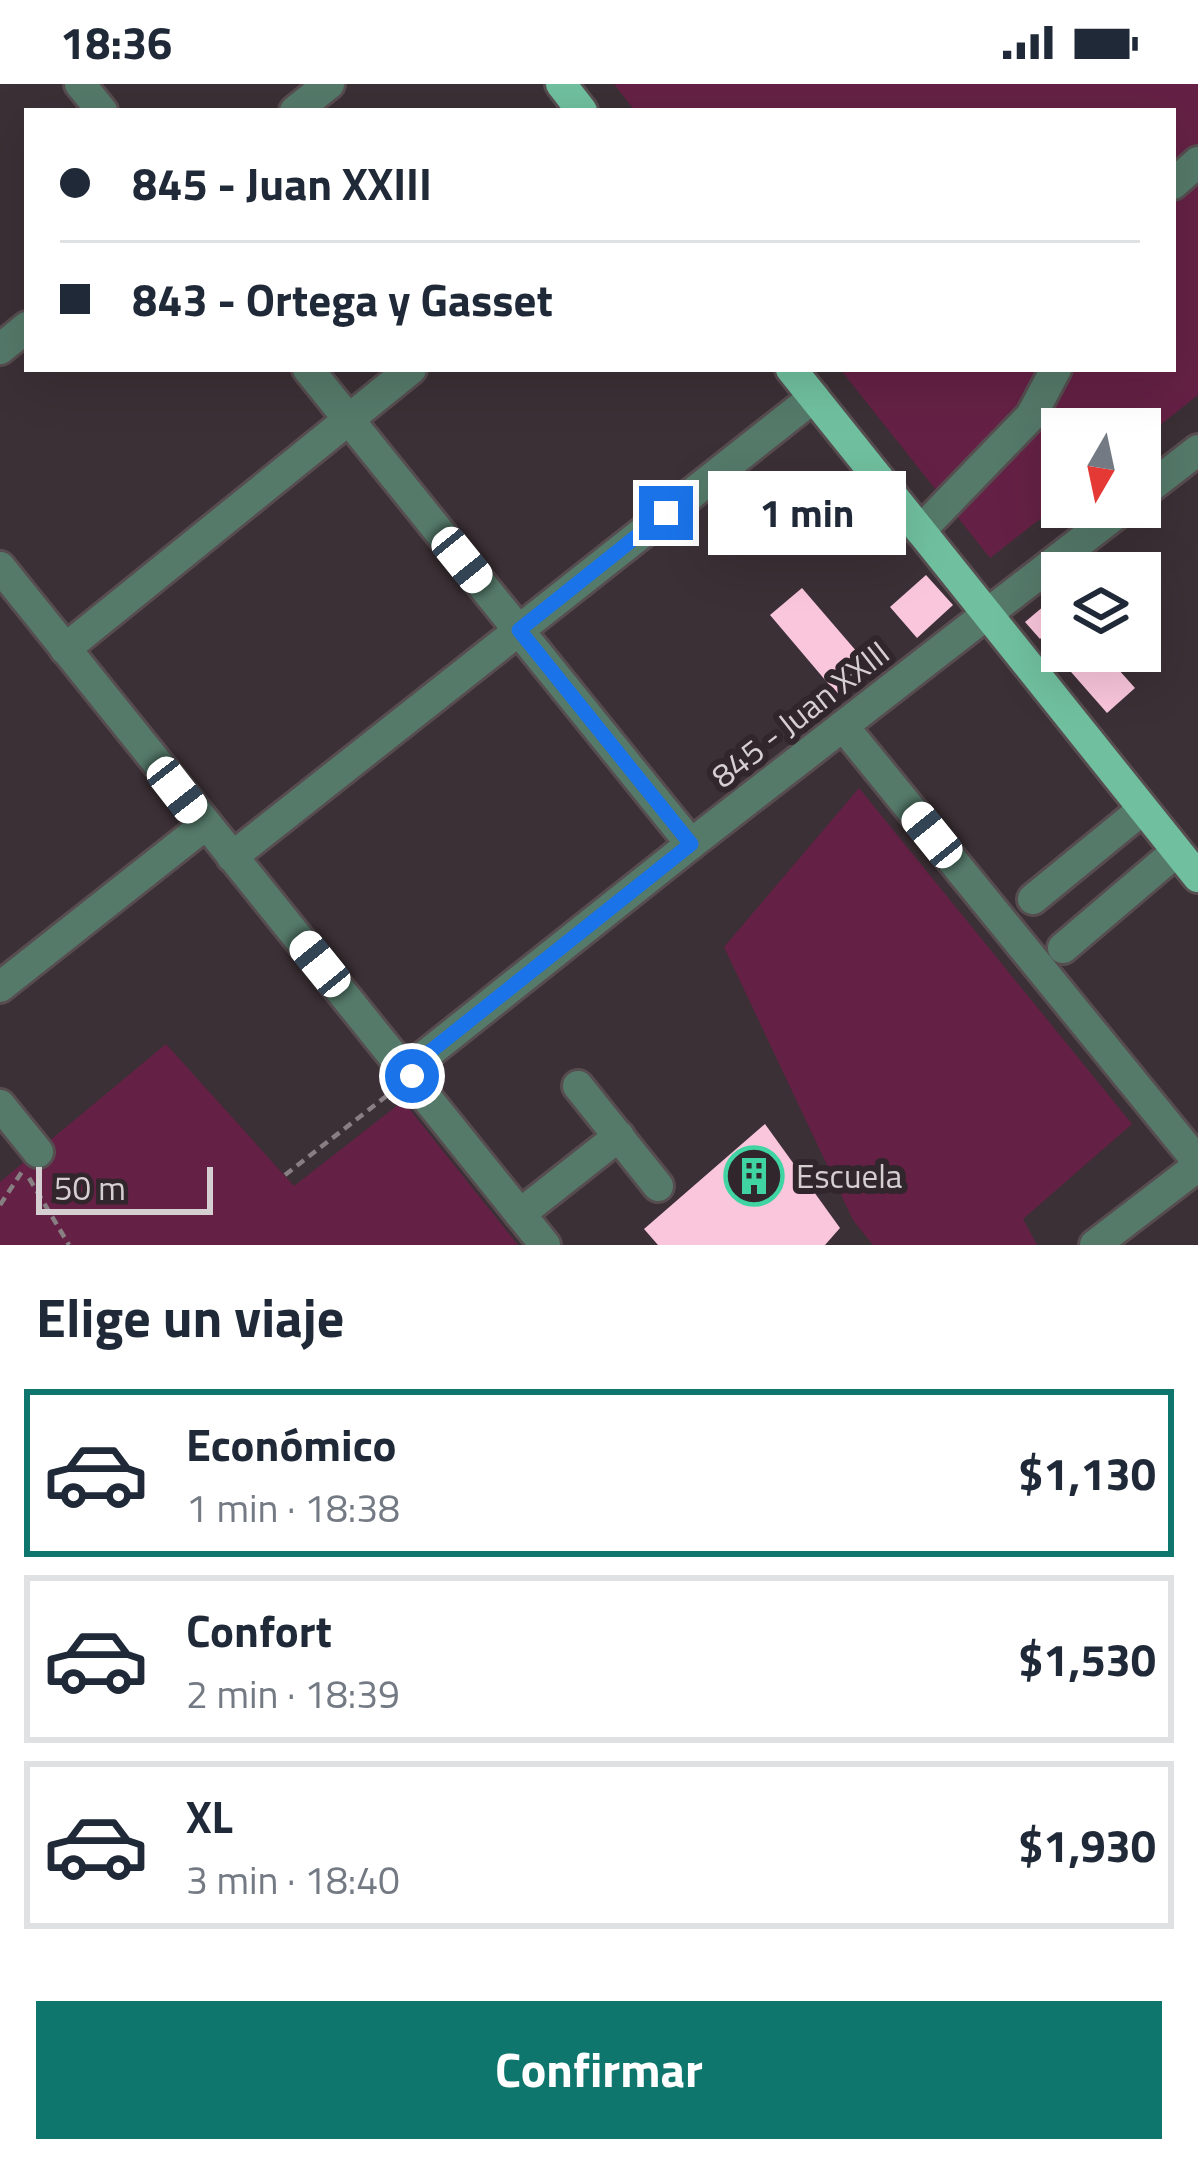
<!DOCTYPE html>
<html lang="es">
<head>
<meta charset="utf-8">
<style>
  body { margin:0; font-family:"Titillium Web",sans-serif; background:#f2f2f3; color:#1f2937; height:100vh; display:flex; flex-direction:column; font-size:45px; white-space:nowrap }
  * { box-sizing:border-box; margin:0 }
  p { font-size:39px; color:#747a83 }
  .icon { flex:none; width:66px; height:66px; fill:none; stroke:currentColor; stroke-width:2; stroke-linecap:round; stroke-linejoin:round }
  .map { position:relative; height:1161px; overflow:hidden }
  .details { display:flex; flex-direction:column; background:#fff; flex:1 }
  .details>* { flex:none }
  .top-card { position:absolute; left:24px; top:24px; width:1152px; height:264px; border-radius:0px; box-shadow:0 12px 48px #0002; display:grid; align-content:center; height:264px; padding:0 36px; background:#fff }
  .needle { width:78px; rotate:189deg }
  .buttons { position:absolute; left:1041px; top:324px; display:grid; gap:24px }
  .buttons a { display:grid; place-items:center; width:120px; height:120px; border-radius:0px; background:#fff; box-shadow:0 12px 48px #0002; font-size:60px }
  .scale { position:absolute; left:36px; bottom:30px; width:177px; box-sizing:border-box; padding-left:12px; border:6px solid #d6cfd2; border-top:0; font-size:33px; line-height:42px; white-space:nowrap; color:#d6cfd2; -webkit-text-stroke:9px #31262b; paint-order:stroke }
  .end { position:absolute; width:54px; height:54px; margin:-27px; border:15px solid #1a73e8; background:#fff; box-shadow:0 0 0 6px #fff }
  .from { border-radius:50% }
  .bubble { position:absolute; height:84px; border-radius:0px; background:#fff; box-shadow:0 12px 48px #0002; font-size:39px; font-weight:700; line-height:84px; text-align:center }
  .car { position:absolute; width:36px; height:72px; margin:-36px -18px; border-radius:15px; box-shadow:0 0 9px 3px #0007; background:linear-gradient(#fff 24%,#345 0 40%,#fff 0 76%,#345 0 86%,#fff 0) }
  .top-card b { display:flex; align-items:center; gap:42px; height:114px; font-size:45px }
  .top-card b+b { border-top:3px solid #e0e1e3 }
  .top-card i { width:30px; height:30px; background:#1f2937 }
  ul { padding:0; list-style:none }
  li { display:flex; align-items:center; gap:36px; height:168px; margin:0 24px 18px; padding:0 12px; border:6px solid #e0e1e3; border-radius:0px }
  li div { flex:1 }
  li b { display:block; font-size:45px }
  li em { font-style:normal; font-weight:700 }
  li.selected { border-color:#0f766e }
  li>.icon { width:108px; height:108px; stroke-width:1.5 }
  h2 { padding:0 36px; font-size:54px; line-height:144px }
  .action { display:flex; gap:24px; margin-top:auto; padding:24px 36px }
  .action a { flex:1; height:138px; border-radius:0px; background:#0f766e; color:#fff; font-size:48px; font-weight:700; line-height:138px; text-align:center }
  .status { display:flex; justify-content:space-between; align-items:center; height:84px; padding:0 60px; background:#fff; direction:ltr }
  .status svg { height:33px; fill:currentColor }
  .map>svg:first-child { display:block }
</style>
</head>
<body>
<div class="status"><b>18:36</b><svg viewBox="0 0 49 12"><path d="M0 12V9h3v3zM5 12V6h3v6zM10 12V3h3v9zM15 12V0h3v12zM26 1h20v11H26zM47 4h2v5h-2z"/></svg></div>
<div class="map">
<svg width="1198" height="1161" viewBox="0 0 1198 1161">
  <rect width="100%" height="100%" fill="#3b3035"/>
  <g fill="#652145">
    <polygon points="614,0 1198,0 1198,311 1140,357 1140,345 1062,345 1062,418 990,474 840,285 1173,285 1173,27 635,27"/>
    <polygon points="859,704 1132,1040 1023,1135 1037,1161 873,1161 853,1136 724,863"/>
    <polygon points="166,960 294,1102 403,1017 518,1161 0,1161 0,1098"/>
  </g>
  <g fill="#fac6dc">
    <polygon points="926,491 953,521 917,554 890,523"/>
    <polygon points="802,504 870,583 837,610 770,531"/>
    <polygon points="1051,516 1062,529 1062,536 1040,555 1025,538"/>
    <polygon points="1063,567 1102,567 1135,604 1107,629 1057,572"/>
    <polygon points="765,1040 840,1144 825,1161 658,1161 644,1145"/>
  </g>
  <g fill="none" stroke-linecap="round" stroke-linejoin="round">
    <defs>
      <g id="minor">
        <polyline points="80,0 102,27"/>
        <polyline points="295,27 329,0"/>
        <polyline points="1173,100 1198,78"/>
        <polyline points="0,265 27,243"/>
        <polyline points="308,285 691,760"/>
        <polyline points="1140,411 1198,366"/>
        <polyline points="920,447 1031,332 1056,285"/>
        <polyline points="0,483 545,1161"/>
        <polyline points="65,565 411,285"/>
        <polyline points="843,642 1198,1078"/>
        <polyline points="232,773 814,313"/>
        <polyline points="1033,815 1143,725"/>
        <polyline points="1063,864 1177,767"/>
        <polyline points="0,903 205,741"/>
        <polyline points="407,986 691,760 1125,423"/>
        <polyline points="578,1002 658,1102"/>
        <polyline points="0,1021 38,1068"/>
        <polyline points="520,1130 619,1052"/>
        <polyline points="1095,1161 1198,1082"/>
      </g>
      <g id="major">
        <polyline points="561,0 582,27"/>
        <polyline points="791,285 1198,793"/>
      </g>
    </defs>
    <use href="#minor" stroke="#574d51" stroke-width="36"/>
    <use href="#major" stroke="#574d51" stroke-width="36"/>
    <g stroke="#887f83" stroke-width="4.5" stroke-dasharray="9 6" stroke-linecap="butt">
      <polyline points="285,1091 389,1010"/>
      <polyline points="29,1094 69,1161"/>
      <polyline points="0,1121 23,1086"/>
    </g>
    <use href="#minor" stroke="#557a6a" stroke-width="30"/>
    <use href="#major" stroke="#70c09f" stroke-width="30"/>
  </g>
  <g fill="none" stroke-linecap="round" stroke-linejoin="round">
    <polyline stroke="#1a73e8" stroke-width="15" points="412,992 407,986 691,760 519,546 666,429"/>
  </g>
  <defs>
    <symbol id="building-ring" viewBox="-11 -11 22 22"><circle r="9.5" fill="#31262b" stroke="#3fd4a2" stroke-width="1.5"/><path d="M-4-6H4V6H1V3H-1V6H-4ZM-2.5-4.3h1.7v1.8h-1.7ZM.8-4.3h1.7v1.8H.8ZM-2.5-1h1.7V.8h-1.7ZM.8-1h1.7V.8H.8Z" fill="#3fd4a2"/></symbol>
  </defs>
  <g fill-rule="evenodd">
    <use href="#building-ring" x="721" y="1059" width="66" height="66"/>
  </g>
  <g text-anchor="middle" dominant-baseline="central" stroke-width="12" stroke-linejoin="round" paint-order="stroke">
    <g font-size="33" fill="#d6cfd2" stroke="#31262b">
      <text transform="translate(800 630) rotate(-38)">845 - Juan XXIII</text>
    </g>
    <g font-size="33" fill="#d6cfd2" stroke="#31262b" text-anchor="start">
      <text x="796" y="1092">Escuela</text>
    </g>
  </g>
</svg>
<div class="buttons">
<a><svg class="needle" viewBox="-14 -14 28 28"><path d="M0-13l5 13h-10z" fill="#e53935"/><path d="M0 13l5-13h-10z" fill="#747a83"/></svg></a>
<a><svg class="icon" aria-label="layers" viewBox="0 0 24 24"><path d="M12 4l9 5-9 5-9-5zM3 14l9 5 9-5"/></svg></a>
</div>
<div class="scale">50 m</div>
<i class="end from" style="left:412px;top:992px"></i>
<i class="end" style="left:666px;top:429px"></i>
<div class="bubble" style="left:708px;top:387px;width:198px">1 min</div>
<i class="car" style="left:462px;top:476px;rotate:141deg"></i>
<i class="car" style="left:177px;top:706px;rotate:142deg"></i>
<i class="car" style="left:932px;top:751px;rotate:321deg"></i>
<i class="car" style="left:320px;top:880px;rotate:321deg"></i>
<div class="top-card">
<b><i class="from"></i>845 - Juan XXIII</b>
<b><i></i>843 - Ortega y Gasset</b>
</div>
</div>
<section class="details">
<h2>Elige un viaje</h2>
<ul>
<li class="selected"><svg class="icon" aria-label="car" viewBox="0 0 24 24"><path d="M5 17H2v-5l4-1 3-4h7l3 4 3 1v5h-3M9 17h6M6 11h13"/><circle cx="7" cy="17" r="2"/><circle cx="17" cy="17" r="2"/></svg><div><b>Económico</b><p>1 min · 18:38</p></div><em>$1,130</em></li>
<li><svg class="icon" aria-label="car" viewBox="0 0 24 24"><path d="M5 17H2v-5l4-1 3-4h7l3 4 3 1v5h-3M9 17h6M6 11h13"/><circle cx="7" cy="17" r="2"/><circle cx="17" cy="17" r="2"/></svg><div><b>Confort</b><p>2 min · 18:39</p></div><em>$1,530</em></li>
<li><svg class="icon" aria-label="car" viewBox="0 0 24 24"><path d="M5 17H2v-5l4-1 3-4h7l3 4 3 1v5h-3M9 17h6M6 11h13"/><circle cx="7" cy="17" r="2"/><circle cx="17" cy="17" r="2"/></svg><div><b>XL</b><p>3 min · 18:40</p></div><em>$1,930</em></li>
</ul>
<div class="action"><a>Confirmar</a></div>
</section>
</body>
</html>
